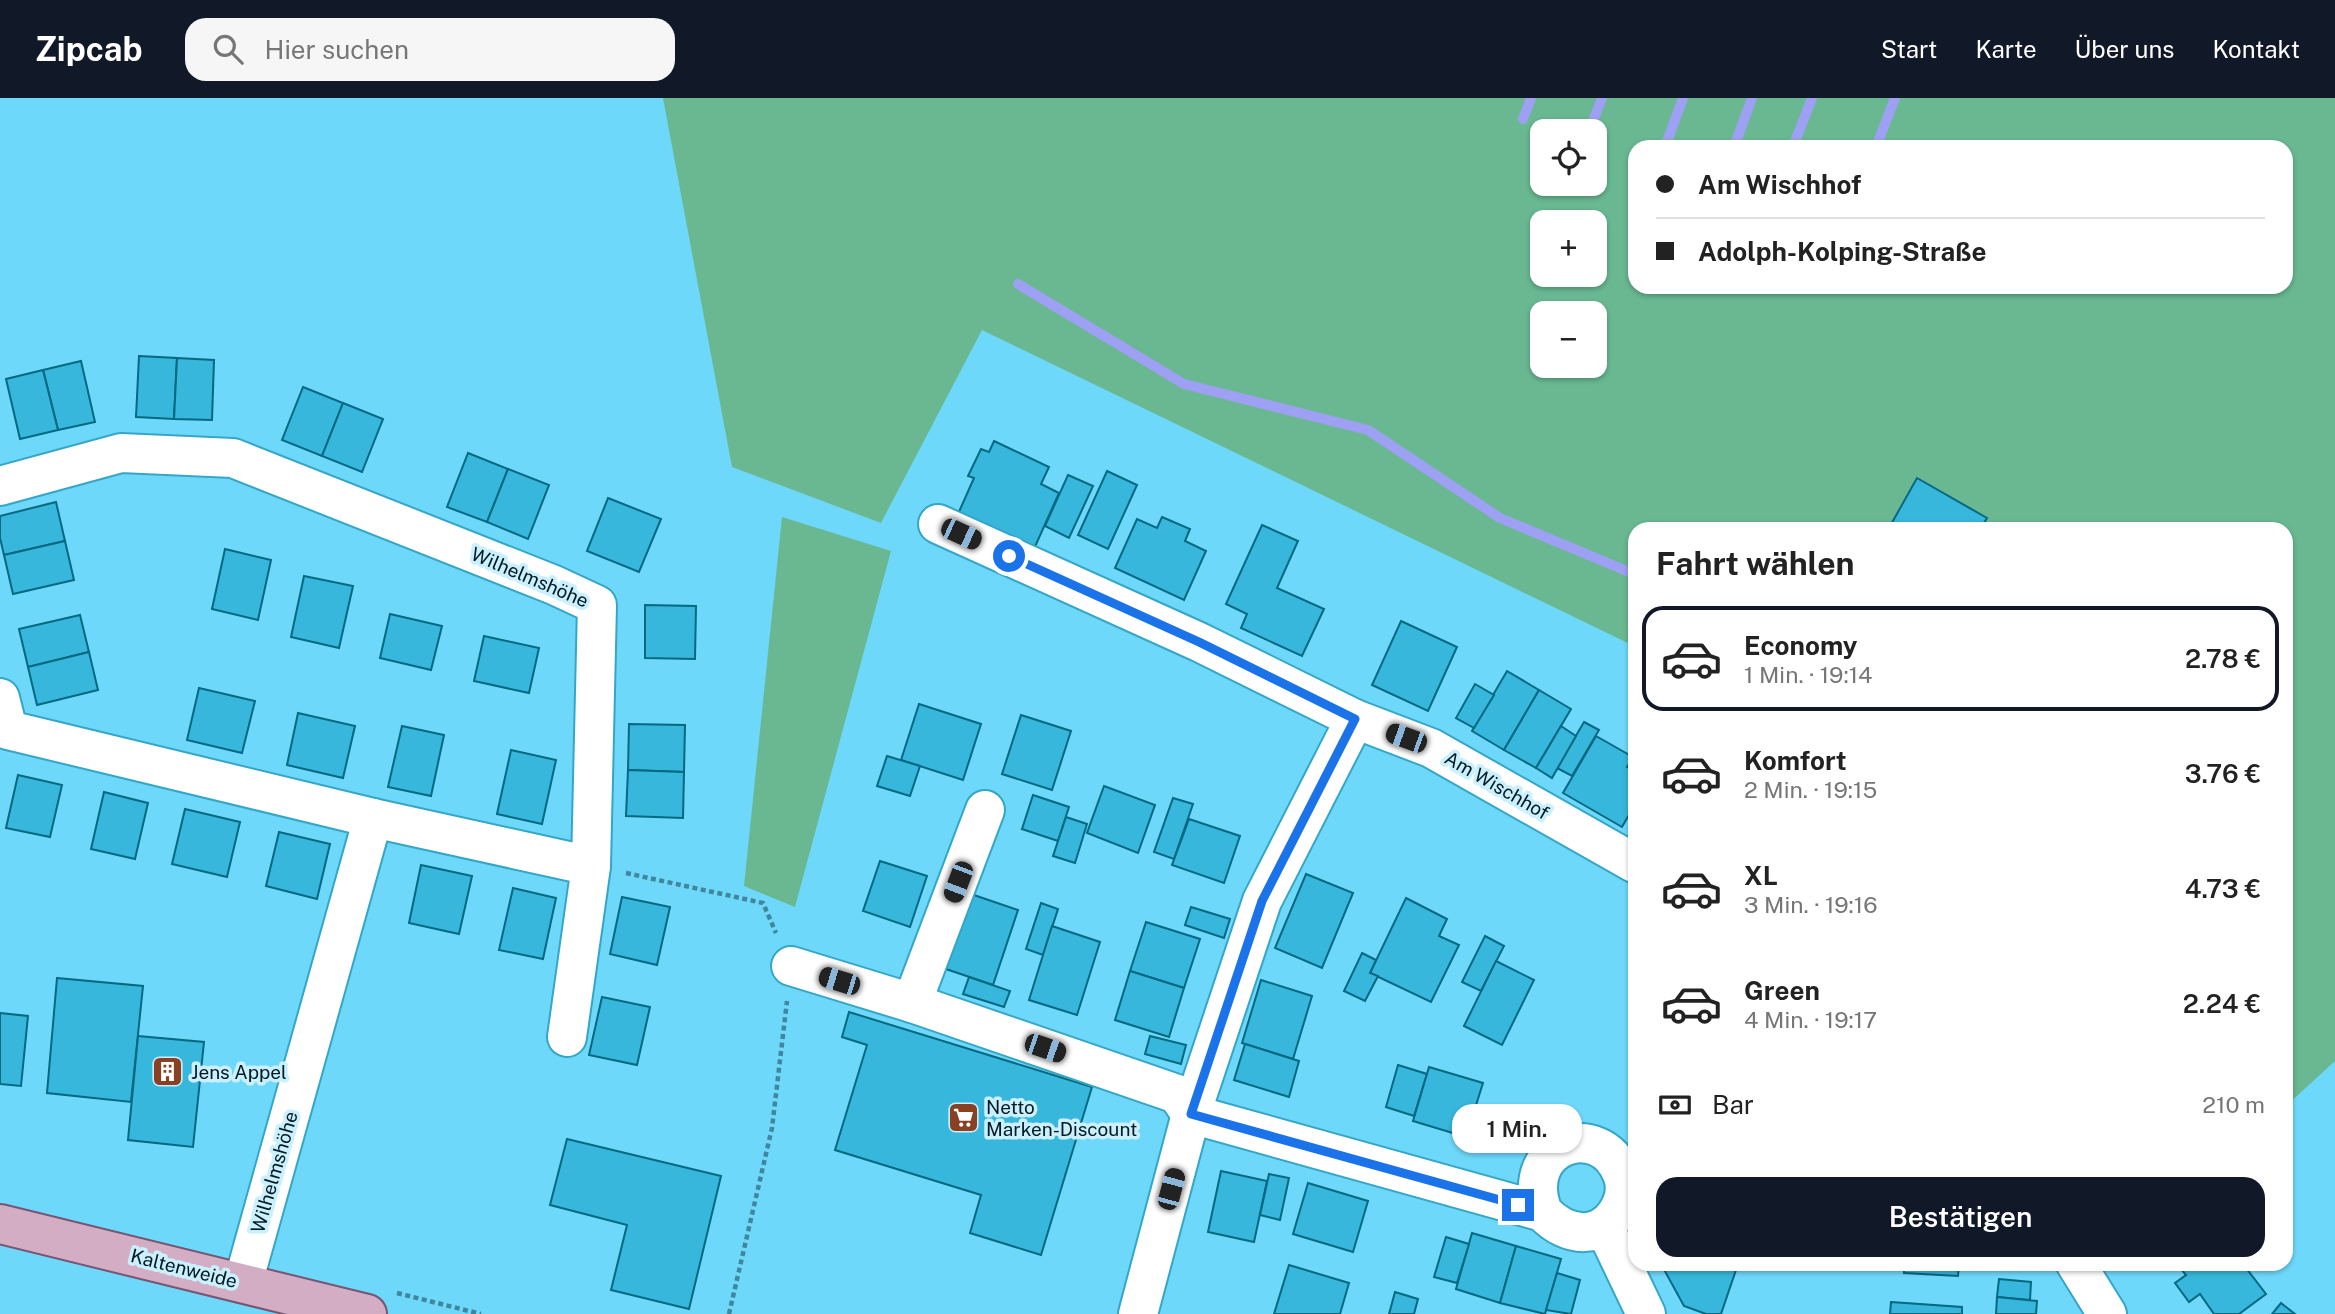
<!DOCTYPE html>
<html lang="de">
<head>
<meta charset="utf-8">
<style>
  body { margin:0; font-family:"Public Sans",sans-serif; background:#f6f6f6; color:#222; height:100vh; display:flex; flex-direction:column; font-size:26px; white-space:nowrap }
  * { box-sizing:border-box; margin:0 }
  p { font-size:23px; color:#767676 }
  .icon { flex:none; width:38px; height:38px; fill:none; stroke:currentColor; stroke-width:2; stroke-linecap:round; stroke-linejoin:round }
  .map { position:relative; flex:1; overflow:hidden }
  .sheet { position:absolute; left:1628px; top:424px; width:665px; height:749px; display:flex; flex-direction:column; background:#fff; border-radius:21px; box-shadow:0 2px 5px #0004 }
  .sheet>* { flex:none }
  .guide { position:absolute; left:1628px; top:42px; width:665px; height:154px; border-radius:21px; box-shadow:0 2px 5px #0004; display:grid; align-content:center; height:154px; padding:0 28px; background:#fff }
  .tools { position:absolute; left:1530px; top:21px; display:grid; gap:14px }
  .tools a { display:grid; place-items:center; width:77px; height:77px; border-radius:14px; background:#fff; box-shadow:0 2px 5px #0004; font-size:35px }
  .end { position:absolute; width:32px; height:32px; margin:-16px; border:9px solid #1a73e8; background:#fff; box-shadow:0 0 0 4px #fff }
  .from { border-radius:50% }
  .bubble { position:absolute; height:49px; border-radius:21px; background:#fff; box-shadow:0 2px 5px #0004; font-size:23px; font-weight:600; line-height:49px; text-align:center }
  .car { position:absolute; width:21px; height:42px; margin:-21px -10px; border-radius:9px; box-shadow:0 0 5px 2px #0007; background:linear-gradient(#222 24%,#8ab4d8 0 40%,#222 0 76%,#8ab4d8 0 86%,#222 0) }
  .guide b { display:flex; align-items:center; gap:24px; height:66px; font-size:26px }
  .guide b+b { border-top:2px solid #e0e0e0 }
  .guide i { width:18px; height:18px; background:#222 }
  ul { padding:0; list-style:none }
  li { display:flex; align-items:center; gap:21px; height:105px; margin:0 14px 10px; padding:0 14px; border:4px solid transparent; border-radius:21px }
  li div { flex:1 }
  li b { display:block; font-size:26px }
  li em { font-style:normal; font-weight:600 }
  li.active { border-color:#111827 }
  li>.icon { width:63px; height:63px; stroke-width:1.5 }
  h2 { padding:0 28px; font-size:32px; line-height:84px }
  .pay { display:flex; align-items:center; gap:18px; height:77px; padding:0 28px; font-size:26px }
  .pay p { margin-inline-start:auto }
  .button { display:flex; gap:14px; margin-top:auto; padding:14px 28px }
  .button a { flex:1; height:80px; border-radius:21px; background:#111827; color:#fff; font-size:28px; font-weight:600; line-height:80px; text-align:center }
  header { display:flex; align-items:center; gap:42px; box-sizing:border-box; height:98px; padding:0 35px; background:#111827; color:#fff }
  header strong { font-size:33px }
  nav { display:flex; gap:38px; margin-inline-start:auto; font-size:24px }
  .search { width:490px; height:63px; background:#f6f6f6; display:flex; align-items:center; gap:18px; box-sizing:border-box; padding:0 24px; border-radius:21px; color:#767676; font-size:26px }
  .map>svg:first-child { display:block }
</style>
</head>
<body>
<header>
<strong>Zipcab</strong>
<div class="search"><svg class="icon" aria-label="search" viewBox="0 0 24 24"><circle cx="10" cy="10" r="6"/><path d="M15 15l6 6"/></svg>Hier suchen</div>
<nav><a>Start</a><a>Karte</a><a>Über uns</a><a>Kontakt</a></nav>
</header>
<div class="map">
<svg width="2335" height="1216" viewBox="0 0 2335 1216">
  <rect width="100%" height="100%" fill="#6ed8fb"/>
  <g fill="#69b892" fill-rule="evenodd">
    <path d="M663 0H2335V963L2286 1008V430H1634V548L982 232 881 425 732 369ZM1542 33H1594V86H1542ZM1634 49H2286V189H1634ZM1542 124H1594V177H1542ZM1542 215H1594V268H1542Z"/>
    <polygon points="782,419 891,453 795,809 744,788"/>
  </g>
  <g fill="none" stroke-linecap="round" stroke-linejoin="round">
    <g stroke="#9ea0f4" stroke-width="10">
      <polyline points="1523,21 1531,0"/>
      <polyline points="1589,33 1602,0"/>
      <polyline points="1665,49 1683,0"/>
      <polyline points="1734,49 1752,0"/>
      <polyline points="1793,49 1812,0"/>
      <polyline points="1876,49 1895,0"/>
      <polyline points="1018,186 1184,286 1368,332 1500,420 1634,476"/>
    </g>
  </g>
  <g fill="#37b7dc" stroke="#066881" stroke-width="2">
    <polygon points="139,258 177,260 174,321 136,319"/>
    <polygon points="177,260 214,262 212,322 174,321"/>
    <polygon points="81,263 95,324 58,332 43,272"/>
    <polygon points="43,272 58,332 20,341 6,281"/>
    <polygon points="303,289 343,305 322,358 282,342"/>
    <polygon points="343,305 383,321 362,374 322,358"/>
    <polygon points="994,343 1049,369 1041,386 1059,395 1034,451 958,416 974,380 968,378 981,351 989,354"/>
    <polygon points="468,355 508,371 487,424 447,409"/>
    <polygon points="508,371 549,387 528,441 487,424"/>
    <polygon points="1107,373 1137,387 1108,451 1078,437"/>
    <polygon points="1068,377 1093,388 1069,440 1045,428"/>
    <polygon points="1917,380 1987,420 1981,430 1889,430"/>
    <polygon points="608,400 661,421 639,474 587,453"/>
    <polygon points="56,404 65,443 4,457 0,440 0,418"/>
    <polygon points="1162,419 1190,431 1185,443 1206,453 1184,502 1115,470 1137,421 1157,430"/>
    <polygon points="1262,427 1298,443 1277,490 1324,511 1302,558 1241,530 1247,516 1226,506"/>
    <polygon points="65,443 74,482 13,496 4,457"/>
    <polygon points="225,451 271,462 258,522 212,511"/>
    <polygon points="304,478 353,488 339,550 291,539"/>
    <polygon points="645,507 696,508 695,561 645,560"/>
    <polygon points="390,516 442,528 431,572 380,560"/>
    <polygon points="80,517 89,554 28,569 19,531"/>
    <polygon points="1401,523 1457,549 1428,613 1372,587"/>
    <polygon points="484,538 539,550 529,595 474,583"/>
    <polygon points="89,554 98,592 37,607 28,569"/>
    <polygon points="1507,573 1539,592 1504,652 1472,633"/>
    <polygon points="1475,586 1494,597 1474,630 1456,620"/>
    <polygon points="199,590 255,603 242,655 187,642"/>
    <polygon points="1539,592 1571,611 1536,670 1504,652"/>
    <polygon points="919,606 981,626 963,682 901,662"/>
    <polygon points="298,615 355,628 343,680 287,667"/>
    <polygon points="1021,617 1071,633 1052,692 1002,676"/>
    <polygon points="1584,624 1599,632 1572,678 1557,670"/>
    <polygon points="629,626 685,627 684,674 628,672"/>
    <polygon points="402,628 444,637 431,698 388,689"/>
    <polygon points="1561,628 1576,638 1552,680 1536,670"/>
    <polygon points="1596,638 1633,659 1627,669 1634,673 1634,708 1622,729 1563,695"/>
    <polygon points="511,652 556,662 542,726 497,716"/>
    <polygon points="887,658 920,668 910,698 877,688"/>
    <polygon points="628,672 684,674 683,720 626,718"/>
    <polygon points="18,677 62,687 50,739 6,730"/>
    <polygon points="1104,688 1155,707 1138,755 1087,735"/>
    <polygon points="104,694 148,705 135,761 91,751"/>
    <polygon points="1033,697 1069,709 1058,743 1022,731"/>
    <polygon points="1173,700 1193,706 1174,761 1154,754"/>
    <polygon points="185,711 240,724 227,779 172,766"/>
    <polygon points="1066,719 1087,726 1075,765 1053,758"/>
    <polygon points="1189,721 1240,738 1224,785 1172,767"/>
    <polygon points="279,734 330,746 317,801 266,788"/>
    <polygon points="880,763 927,778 910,829 863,813"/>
    <polygon points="421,767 472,778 459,836 409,825"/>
    <polygon points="1306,776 1353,795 1322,870 1275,850"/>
    <polygon points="513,790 556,800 543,861 499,852"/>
    <polygon points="971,796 1018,812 993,887 946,871"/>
    <polygon points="622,799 670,809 657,867 610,856"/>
    <polygon points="1406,800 1447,821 1439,838 1459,847 1431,904 1370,875"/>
    <polygon points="1041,805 1058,811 1043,857 1026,851"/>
    <polygon points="1191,809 1230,821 1224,840 1185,827"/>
    <polygon points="1146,824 1200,841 1184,890 1130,873"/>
    <polygon points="1052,828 1100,844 1077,917 1029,902"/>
    <polygon points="1485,838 1504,848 1481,893 1462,884"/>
    <polygon points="1362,855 1376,862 1370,875 1378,878 1365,903 1344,893"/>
    <polygon points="1496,863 1534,882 1502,947 1464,928"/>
    <polygon points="1130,873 1184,890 1169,939 1115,922"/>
    <polygon points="969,879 1010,893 1004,909 963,896"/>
    <polygon points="57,880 143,888 131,1004 47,995"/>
    <polygon points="1261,882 1312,898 1293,961 1242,945"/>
    <polygon points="602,899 650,909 637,967 589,957"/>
    <polygon points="849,914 1092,989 1041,1157 970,1135 981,1097 835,1052 867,947 842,939"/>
    <polygon points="0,915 28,918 21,988 0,986"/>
    <polygon points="138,938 204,944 193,1049 128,1042"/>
    <polygon points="1150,938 1186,947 1181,966 1145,956"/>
    <polygon points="1245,946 1299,963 1289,999 1234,982"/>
    <polygon points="1398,967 1427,976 1414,1018 1386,1009"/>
    <polygon points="1429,969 1483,985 1466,1039 1413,1023"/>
    <polygon points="567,1041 721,1078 689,1211 611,1192 627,1127 550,1107"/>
    <polygon points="1221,1073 1267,1083 1254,1144 1208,1134"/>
    <polygon points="1269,1076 1289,1080 1280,1122 1260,1117"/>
    <polygon points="1308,1085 1368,1103 1353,1154 1293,1136"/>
    <polygon points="1472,1135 1516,1148 1500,1205 1456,1191"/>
    <polygon points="1446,1139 1469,1146 1457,1185 1434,1179"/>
    <polygon points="1516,1148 1561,1161 1545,1216 1500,1205"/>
    <polygon points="1661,1166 1738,1166 1721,1216 1706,1216 1684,1208"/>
    <polygon points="1904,1166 1959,1166 1958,1178 1904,1175"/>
    <polygon points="2177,1166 2243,1166 2266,1196 2239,1216 2214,1216 2200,1196 2189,1204 2175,1185 2186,1177"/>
    <polygon points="1289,1167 1349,1185 1340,1216 1274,1216"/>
    <polygon points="1557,1175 1580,1182 1571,1216 1546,1212"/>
    <polygon points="1999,1181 2031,1184 2030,1202 1997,1199"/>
    <polygon points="1395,1194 1418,1201 1414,1216 1389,1216"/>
    <polygon points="1997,1199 2037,1203 2036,1216 1996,1216"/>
    <polygon points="1891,1204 1962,1209 1962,1216 1890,1216"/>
    <polygon points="2281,1205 2295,1216 2272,1216"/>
  </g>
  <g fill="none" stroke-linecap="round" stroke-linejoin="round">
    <defs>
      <g id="minor">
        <polyline points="0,388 121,355 233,360 554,487 597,507 591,768 373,720"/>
        <polyline points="938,426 1199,544 1355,621 1431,650 1634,765"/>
        <polyline points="0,600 8,632 373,720 243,1185"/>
        <polyline points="791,868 912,905 1177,996 1191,1016"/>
        <polyline points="912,905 985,712"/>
        <polyline points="567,939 591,768"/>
        <polyline points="1191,1016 1262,803 1355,621"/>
        <polyline points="1604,1128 1646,1216"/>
        <polyline points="2076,1166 2107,1216"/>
        <path d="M1138 1216 1191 1016 1543 1114C1567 1140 1604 1144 1621 1107 1625 1098 1626 1086 1622 1076 1600 1019 1517 1047 1543 1114"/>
      </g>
      <polyline id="major" points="0,1126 367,1216"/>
    </defs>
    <use href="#minor" stroke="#35a6c7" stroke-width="42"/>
    <use href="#major" stroke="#765672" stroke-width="42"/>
    <g stroke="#40869d" stroke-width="4.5" stroke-dasharray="5 3.5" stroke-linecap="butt">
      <polyline points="626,775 763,805 776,835"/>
      <polyline points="397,1195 481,1216"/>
      <polyline points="729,1216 772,1030 787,903"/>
    </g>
    <use href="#minor" stroke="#fff" stroke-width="38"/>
    <use href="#major" stroke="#d2adc4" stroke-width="38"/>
  </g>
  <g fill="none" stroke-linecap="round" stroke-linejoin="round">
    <polyline stroke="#1a73e8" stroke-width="9" points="1009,458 1199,544 1355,621 1262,803 1191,1016 1518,1107"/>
  </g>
  <defs>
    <symbol id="building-square" viewBox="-11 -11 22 22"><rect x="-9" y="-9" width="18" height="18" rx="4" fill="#8a4123" stroke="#caf0fe"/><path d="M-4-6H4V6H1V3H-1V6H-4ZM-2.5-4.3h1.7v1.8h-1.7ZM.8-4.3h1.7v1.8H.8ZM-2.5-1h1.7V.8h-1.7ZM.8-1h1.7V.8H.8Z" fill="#fff"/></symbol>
    <symbol id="supermarket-square" viewBox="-11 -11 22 22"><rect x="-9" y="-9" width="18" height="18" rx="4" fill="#8a4123" stroke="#caf0fe"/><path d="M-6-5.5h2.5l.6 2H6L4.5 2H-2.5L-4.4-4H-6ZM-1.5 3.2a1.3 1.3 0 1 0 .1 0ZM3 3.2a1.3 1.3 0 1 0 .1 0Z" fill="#fff"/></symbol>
  </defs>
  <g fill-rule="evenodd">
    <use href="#building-square" x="150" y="956" width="35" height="35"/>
    <use href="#supermarket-square" x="946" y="1002" width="35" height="35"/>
  </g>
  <g text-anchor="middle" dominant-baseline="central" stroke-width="7" stroke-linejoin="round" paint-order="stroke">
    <g font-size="19" fill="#031a22" stroke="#caf0fe">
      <text transform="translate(530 479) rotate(23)">Wilhelmshöhe</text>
      <text transform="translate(1497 687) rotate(30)">Am Wischhof</text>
      <text transform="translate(274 1074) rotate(-74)">Wilhelmshöhe</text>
      <text transform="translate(184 1170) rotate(14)">Kaltenweide</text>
    </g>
    <g font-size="19" fill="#031a22" stroke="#caf0fe" text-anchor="start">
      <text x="191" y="974">Jens Appel</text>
      <text x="986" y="1009">Netto<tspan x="986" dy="22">Marken-Discount</tspan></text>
    </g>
  </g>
</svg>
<div class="tools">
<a><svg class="icon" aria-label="locate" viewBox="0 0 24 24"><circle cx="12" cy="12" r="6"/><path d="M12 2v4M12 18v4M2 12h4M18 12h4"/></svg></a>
<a>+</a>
<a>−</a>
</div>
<i class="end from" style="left:1009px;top:458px"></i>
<i class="end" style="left:1518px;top:1107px"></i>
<div class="bubble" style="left:1452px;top:1006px;width:130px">1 Min.</div>
<i class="car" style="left:961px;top:436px;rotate:115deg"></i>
<i class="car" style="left:1406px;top:640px;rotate:290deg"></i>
<i class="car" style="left:958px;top:784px;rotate:201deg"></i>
<i class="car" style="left:839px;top:883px;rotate:287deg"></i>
<i class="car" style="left:1045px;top:950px;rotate:109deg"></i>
<i class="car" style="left:1171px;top:1091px;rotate:15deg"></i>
<div class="guide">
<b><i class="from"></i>Am Wischhof</b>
<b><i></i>Adolph-Kolping-Straße</b>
</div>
<section class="sheet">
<h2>Fahrt wählen</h2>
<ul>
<li class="active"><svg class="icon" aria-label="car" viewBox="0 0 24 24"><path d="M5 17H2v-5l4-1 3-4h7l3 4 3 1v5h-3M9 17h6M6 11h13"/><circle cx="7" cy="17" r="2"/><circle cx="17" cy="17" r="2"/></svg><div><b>Economy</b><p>1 Min. · 19:14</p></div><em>2.78 €</em></li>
<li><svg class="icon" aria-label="car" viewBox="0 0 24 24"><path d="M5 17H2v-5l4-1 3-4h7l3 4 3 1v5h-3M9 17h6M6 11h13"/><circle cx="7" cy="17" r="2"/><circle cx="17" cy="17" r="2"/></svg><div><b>Komfort</b><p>2 Min. · 19:15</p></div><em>3.76 €</em></li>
<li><svg class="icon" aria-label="car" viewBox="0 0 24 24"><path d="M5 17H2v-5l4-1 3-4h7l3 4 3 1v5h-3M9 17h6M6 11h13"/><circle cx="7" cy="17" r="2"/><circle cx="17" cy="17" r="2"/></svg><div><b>XL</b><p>3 Min. · 19:16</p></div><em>4.73 €</em></li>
<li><svg class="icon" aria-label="car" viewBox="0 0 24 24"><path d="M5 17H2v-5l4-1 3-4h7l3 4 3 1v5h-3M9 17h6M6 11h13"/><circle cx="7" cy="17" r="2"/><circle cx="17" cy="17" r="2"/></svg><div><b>Green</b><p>4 Min. · 19:17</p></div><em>2.24 €</em></li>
</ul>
<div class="pay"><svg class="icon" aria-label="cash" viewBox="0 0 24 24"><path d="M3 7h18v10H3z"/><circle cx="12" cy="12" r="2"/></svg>Bar<p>210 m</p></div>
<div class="button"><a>Bestätigen</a></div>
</section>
</div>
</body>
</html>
